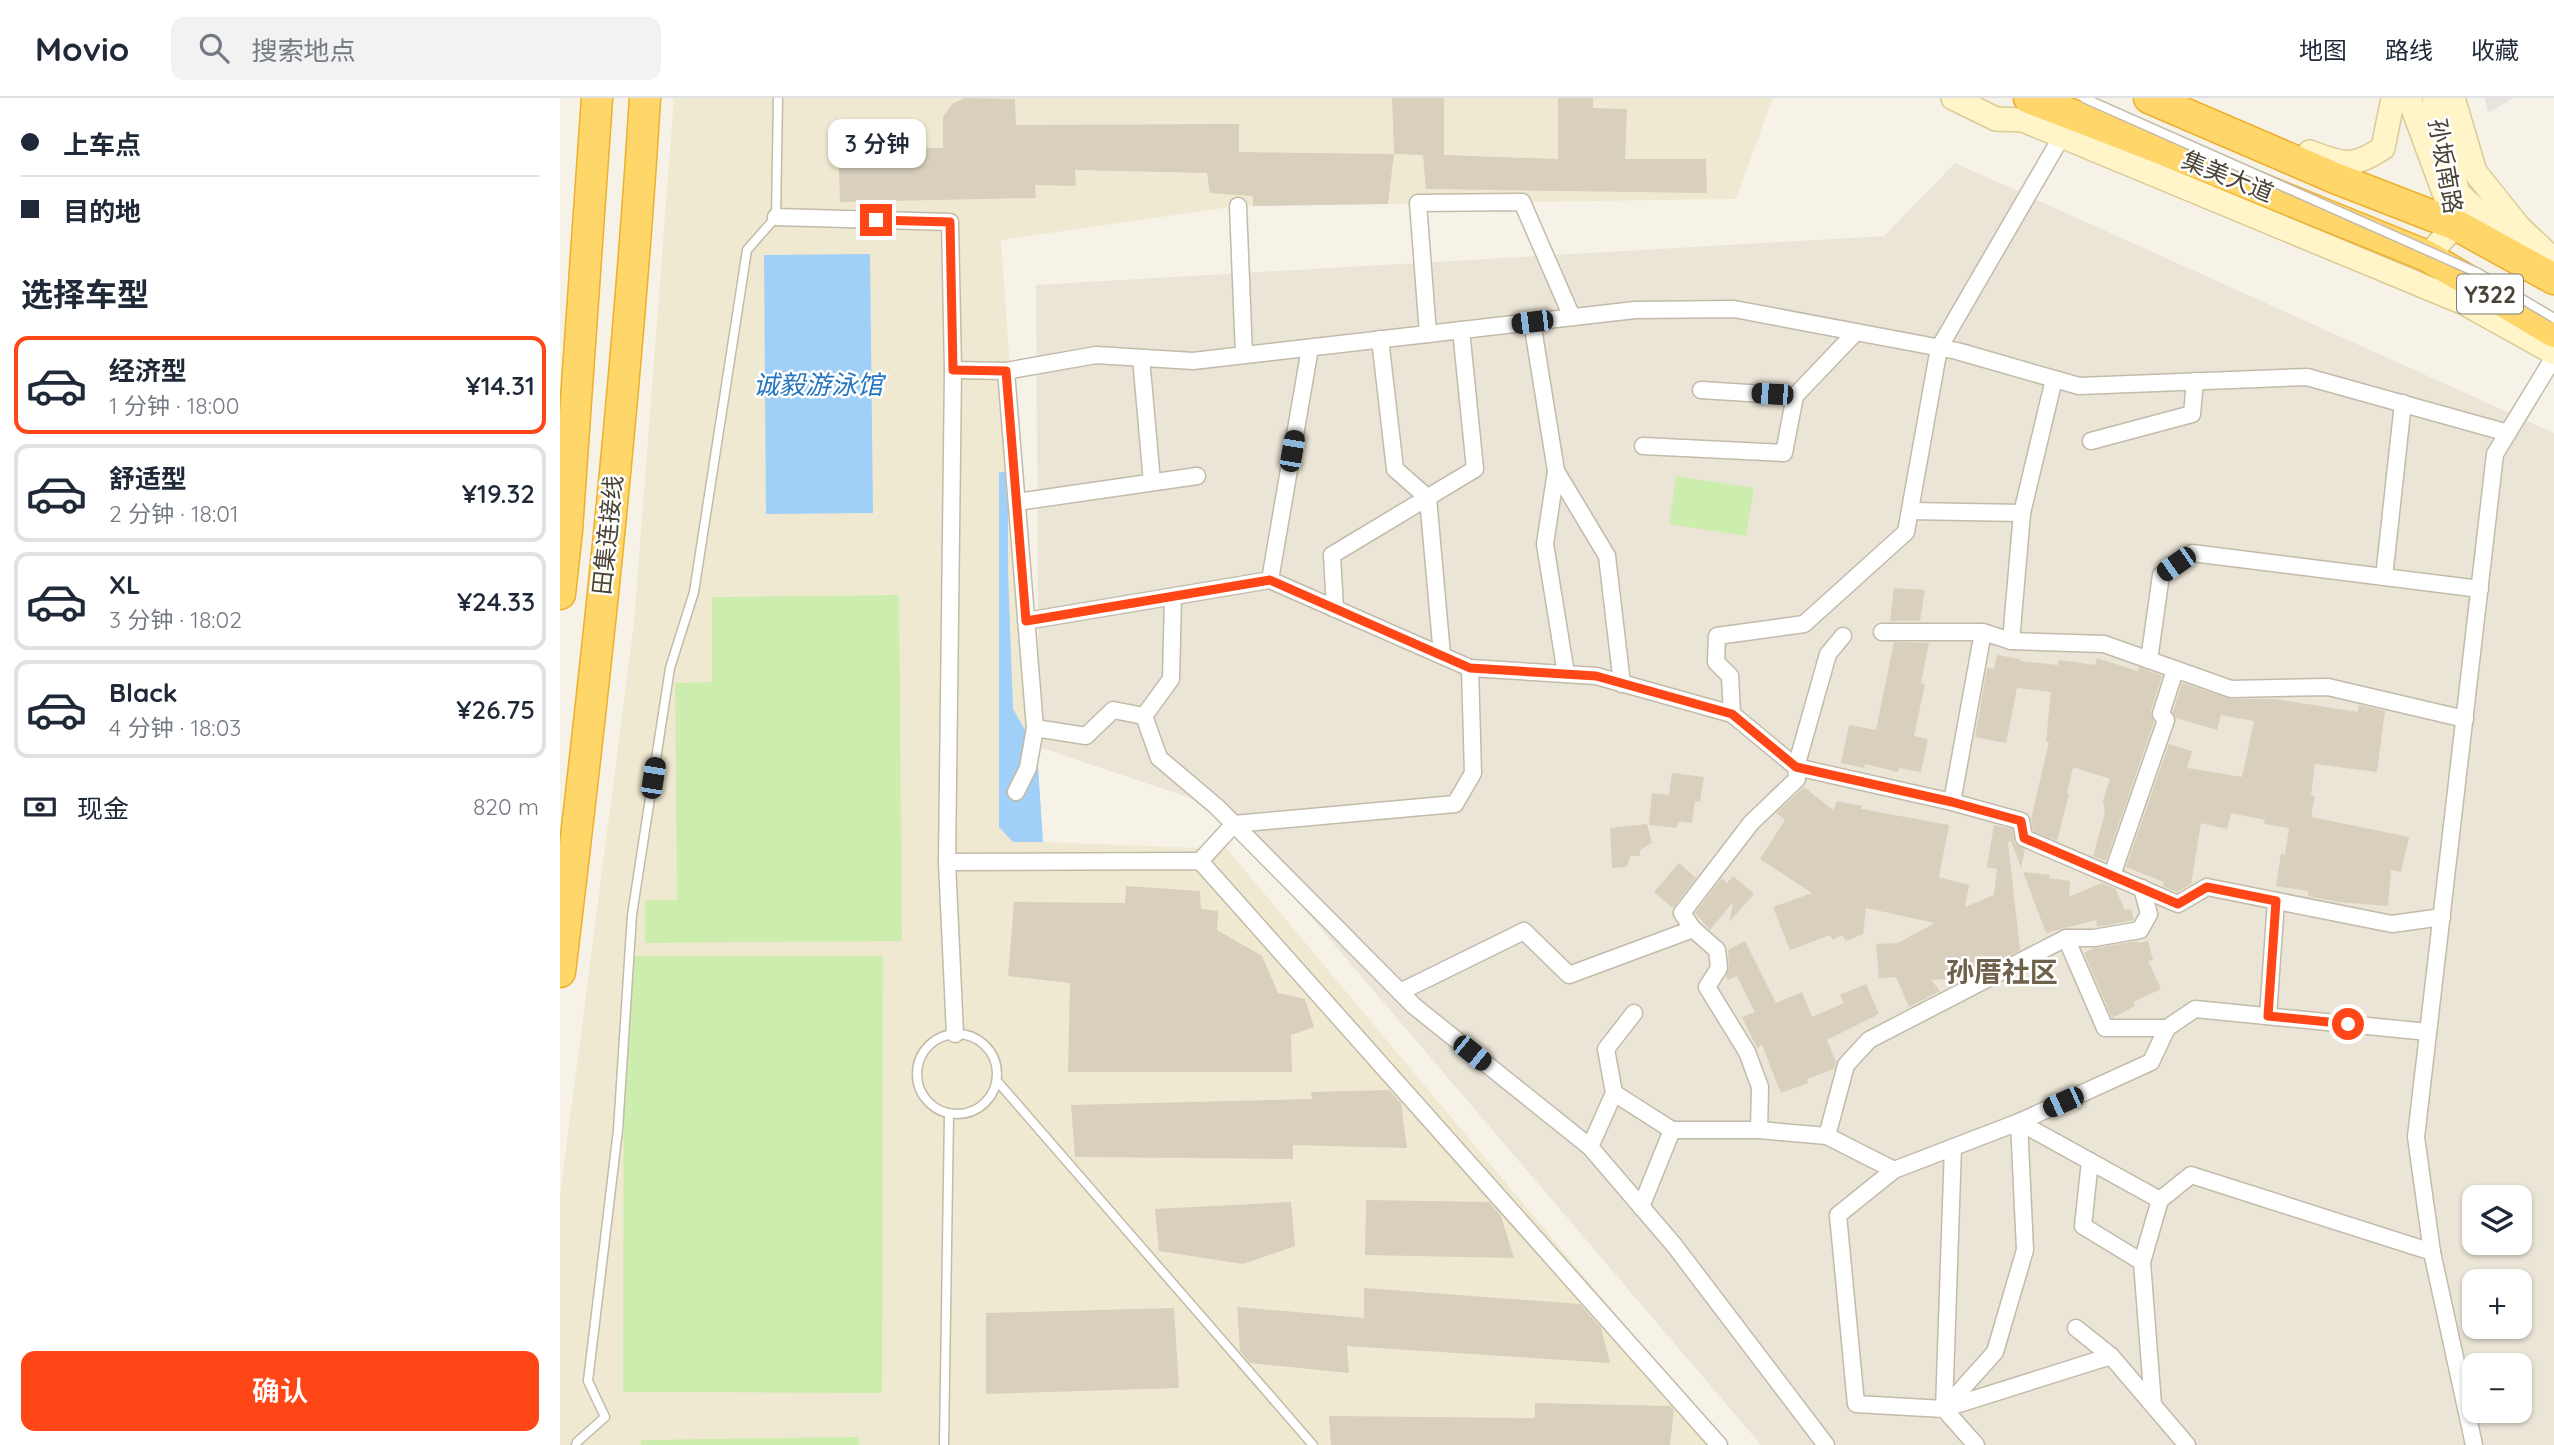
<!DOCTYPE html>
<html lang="zh">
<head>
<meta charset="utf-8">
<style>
  body { margin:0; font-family:Quicksand,"Noto Sans SC",sans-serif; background:#f2f2f3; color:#1f2937; height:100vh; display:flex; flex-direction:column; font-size:26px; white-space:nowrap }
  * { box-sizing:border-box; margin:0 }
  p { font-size:23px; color:#747a83 }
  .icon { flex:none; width:38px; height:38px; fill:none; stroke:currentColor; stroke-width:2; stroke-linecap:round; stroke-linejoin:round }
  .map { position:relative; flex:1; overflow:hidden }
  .drawer { display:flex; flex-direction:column; background:#fff; width:560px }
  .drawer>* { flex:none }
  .hud { display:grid; align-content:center; height:154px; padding:0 21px; background:#fff }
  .controls { position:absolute; left:1902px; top:1087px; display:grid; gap:14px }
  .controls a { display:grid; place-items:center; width:70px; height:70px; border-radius:14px; background:#fff; box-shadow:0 2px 5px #0004; font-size:35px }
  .end { position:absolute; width:32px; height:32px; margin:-16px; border:9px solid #ff4616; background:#fff; box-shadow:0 0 0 4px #fff }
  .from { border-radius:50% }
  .bubble { position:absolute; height:49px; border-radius:14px; background:#fff; box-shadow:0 2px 5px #0004; font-size:23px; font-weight:600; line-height:49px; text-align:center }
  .car { position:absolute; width:21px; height:42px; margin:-21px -10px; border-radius:9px; box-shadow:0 0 5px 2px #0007; background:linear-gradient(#222 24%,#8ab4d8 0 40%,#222 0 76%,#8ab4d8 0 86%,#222 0) }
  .hud b { display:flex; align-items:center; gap:24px; height:66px; font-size:26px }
  .hud b+b { border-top:2px solid #e0e1e3 }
  .hud i { width:18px; height:18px; background:#1f2937 }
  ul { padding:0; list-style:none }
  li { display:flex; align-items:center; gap:21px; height:98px; margin:0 14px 10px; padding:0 7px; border:4px solid #e0e1e3; border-radius:14px }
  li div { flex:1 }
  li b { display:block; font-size:26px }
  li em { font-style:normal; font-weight:600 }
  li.on { border-color:#ff4616 }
  li>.icon { width:63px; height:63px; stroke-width:1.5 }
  h2 { padding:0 21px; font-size:32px; line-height:84px }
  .pay { display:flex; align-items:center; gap:18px; height:77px; padding:0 21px; font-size:26px }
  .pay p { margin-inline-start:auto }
  .cta { display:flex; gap:14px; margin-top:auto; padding:14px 21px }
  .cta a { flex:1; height:80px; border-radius:14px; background:#ff4616; color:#fff; font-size:28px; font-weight:600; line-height:80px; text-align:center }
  header { display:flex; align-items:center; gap:42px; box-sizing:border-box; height:98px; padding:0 35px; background:#fff; border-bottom:2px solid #e0e1e3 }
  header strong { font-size:33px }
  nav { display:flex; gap:38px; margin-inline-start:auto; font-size:24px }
  .search { width:490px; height:63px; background:#f2f2f3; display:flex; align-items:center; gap:18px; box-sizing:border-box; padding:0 24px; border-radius:14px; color:#747a83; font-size:26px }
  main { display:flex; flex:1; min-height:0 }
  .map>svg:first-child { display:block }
</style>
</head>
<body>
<header>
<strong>Movio</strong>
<div class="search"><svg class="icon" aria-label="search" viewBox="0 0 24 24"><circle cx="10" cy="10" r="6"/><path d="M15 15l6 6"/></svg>搜索地点</div>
<nav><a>地图</a><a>路线</a><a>收藏</a></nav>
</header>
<main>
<section class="drawer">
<div class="hud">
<b><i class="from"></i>上车点</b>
<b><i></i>目的地</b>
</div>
<h2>选择车型</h2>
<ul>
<li class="on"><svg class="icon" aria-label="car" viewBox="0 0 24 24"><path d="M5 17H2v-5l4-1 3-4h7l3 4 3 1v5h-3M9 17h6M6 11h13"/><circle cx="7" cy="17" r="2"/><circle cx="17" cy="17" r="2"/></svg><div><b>经济型</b><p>1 分钟 · 18:00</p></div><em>¥14.31</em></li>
<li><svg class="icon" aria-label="car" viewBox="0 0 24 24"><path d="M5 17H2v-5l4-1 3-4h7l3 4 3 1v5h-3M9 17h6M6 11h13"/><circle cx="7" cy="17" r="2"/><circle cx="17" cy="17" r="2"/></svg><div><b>舒适型</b><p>2 分钟 · 18:01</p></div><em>¥19.32</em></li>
<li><svg class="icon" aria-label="car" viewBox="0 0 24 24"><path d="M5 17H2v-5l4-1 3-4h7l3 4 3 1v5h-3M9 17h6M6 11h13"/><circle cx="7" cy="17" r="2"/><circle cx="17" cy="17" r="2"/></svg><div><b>XL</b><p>3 分钟 · 18:02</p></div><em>¥24.33</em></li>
<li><svg class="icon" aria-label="car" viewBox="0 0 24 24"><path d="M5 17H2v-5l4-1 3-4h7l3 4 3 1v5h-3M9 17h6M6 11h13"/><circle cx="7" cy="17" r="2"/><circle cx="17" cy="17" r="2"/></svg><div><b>Black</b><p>4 分钟 · 18:03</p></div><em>¥26.75</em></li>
</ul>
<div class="pay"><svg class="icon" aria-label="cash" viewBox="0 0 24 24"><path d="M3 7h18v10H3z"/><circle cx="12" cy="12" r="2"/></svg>现金<p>820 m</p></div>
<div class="cta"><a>确认</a></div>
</section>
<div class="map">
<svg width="1994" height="1347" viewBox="0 0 1994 1347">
  <rect width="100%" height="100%" fill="#f6f2e8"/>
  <path fill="#eae5d6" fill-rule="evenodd" d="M1395 65 1994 335V1347H1201L657 709 479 649 476 187 1324 138ZM1914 1099H1960V1144H1914ZM1914 1183H1960V1228H1914ZM1914 1267H1960V1312H1914Z"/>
  <polygon fill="#f0e9d1" points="114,0 1213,0 1176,101 678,108 441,142 483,744 667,751 1165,1347 0,1347 0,1098 74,525"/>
  <g fill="#cdedae">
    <polygon points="1116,378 1194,390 1186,438 1109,426"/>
    <polygon points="339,497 342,843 85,845 85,802 117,802 115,585 152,584 152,499"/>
    <polygon points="64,858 323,858 322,1295 63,1294"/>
    <polygon points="299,1339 299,1347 81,1347 81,1342"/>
  </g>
  <polygon fill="#e7e4e0" points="1925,0 1954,0 1928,15"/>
  <g fill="#a0cff7">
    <polygon points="310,156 313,415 206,416 204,157"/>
    <polygon points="439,374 448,374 448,473 453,611 477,653 483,744 453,744 439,729"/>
  </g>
  <g fill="#d8cfbd">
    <polygon points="405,0 455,1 456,27 679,26 679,54 834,56 828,106 693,108 693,98 650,95 647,75 515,72 516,88 475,87 476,100 280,104 278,49 383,50 383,19 392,6"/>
    <polygon points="832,0 884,0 884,57 998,61 998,0 1033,0 1033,10 1067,11 1065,61 1146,61 1147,95 866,91 863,57 834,56"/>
    <polygon points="1334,490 1365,492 1360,523 1330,523"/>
    <polygon points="1334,544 1369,545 1361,585 1365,586 1354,638 1368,641 1361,674 1339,670 1338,674 1305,666 1304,670 1281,665 1289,627 1316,632"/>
    <polygon points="1437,557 1460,561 1460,563 1498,567 1499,562 1535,567 1537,560 1578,573 1579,569 1602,578 1591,613 1594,624 1546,763 1533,758 1545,715 1543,703 1550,681 1513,669 1507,695 1509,696 1497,743 1473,733 1471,721 1489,644 1486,644 1491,594 1457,590 1446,645 1415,639 1427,570 1434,571"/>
    <polygon points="1622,585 1671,601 1715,601 1798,614 1799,607 1825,613 1817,674 1755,666 1751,697 1755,698 1751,719 1849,739 1841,774 1831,772 1828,808 1777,804 1748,798 1748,793 1716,788 1721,756 1725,757 1729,730 1704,726 1705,722 1671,715 1667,731 1641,725 1631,786 1617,794 1603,788 1604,784 1566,769 1609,646 1632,653 1627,670 1682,679 1694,623 1661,617 1657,632 1616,620 1613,614"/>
    <polygon points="1112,675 1144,679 1140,704 1135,703 1132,725 1119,723 1116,730 1089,727 1092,695 1109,697"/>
    <polygon points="1244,689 1273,712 1277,703 1302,708 1301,711 1389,727 1379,779 1409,787 1405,809 1434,797 1437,771 1427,769 1434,727 1452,731 1455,746 1465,752 1461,770 1451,743 1448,744 1460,852 1443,861 1423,865 1424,871 1407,879 1371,882 1380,893 1349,909 1336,879 1319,880 1316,846 1338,845 1375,825 1306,810 1303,836 1286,843 1282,837 1273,842 1270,837 1230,852 1213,809 1252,795 1200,761 1225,722 1216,715"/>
    <polygon points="1087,726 1092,745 1080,752 1080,758 1070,758 1067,769 1052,770 1050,730"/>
    <polygon points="1119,765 1136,780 1113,810 1094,794"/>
    <polygon points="1463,774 1490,777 1489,780 1510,783 1509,799 1541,785 1555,790 1565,812 1571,811 1574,822 1537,829 1536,822 1486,835"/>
    <polygon points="1173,778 1194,796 1170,823 1173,804 1150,832 1135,815 1162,780 1167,785"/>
    <polygon points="566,788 640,793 641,811 658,813 657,832 702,858 718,895 745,901 754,929 731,937 732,974 508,974 510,885 448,878 454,804 565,805"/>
    <polygon points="1185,843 1216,905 1242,894 1252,919 1284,905 1280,897 1306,886 1319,916 1267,942 1276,964 1274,971 1247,981 1248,985 1221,995 1202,947 1197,950 1182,919 1195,914 1177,878 1168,882 1166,878 1169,869 1168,852"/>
    <polygon points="1578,843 1579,845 1588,843 1593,862 1588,863 1601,891 1573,904 1575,908 1552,920 1524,855 1534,850"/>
    <polygon points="829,992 841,1005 847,1050 733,1047 733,1061 515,1059 511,1007 752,1001 751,994"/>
    <polygon points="806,1102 929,1104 941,1118 954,1160 805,1157"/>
    <polygon points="731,1104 735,1148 683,1166 599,1153 595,1111"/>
    <polygon points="804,1190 1020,1206 1041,1230 1050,1265 787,1248 789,1275 690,1265 680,1253 677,1209 804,1220"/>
    <polygon points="614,1210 619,1290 426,1296 426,1215"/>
    <polygon points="975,1305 1110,1308 1114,1312 1110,1347 771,1347 769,1318 975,1320"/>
  </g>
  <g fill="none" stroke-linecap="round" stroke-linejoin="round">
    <defs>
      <g id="lane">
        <circle cx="397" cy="976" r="40"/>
        <polyline points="437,983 753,1347"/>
        <polyline points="16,1347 17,1344 45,1319 28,1283 58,1032 72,817 110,570 134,494 187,152 216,119 218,0"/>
        <polyline points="384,1347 389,1015"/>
      </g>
      <g id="street">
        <polyline points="678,108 684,257"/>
        <polyline points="216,119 390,124 393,272 387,764 395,936"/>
        <polyline points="972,224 996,373 985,446 1006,576"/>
        <polyline points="868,236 858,105 962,104 1012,219"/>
        <polyline points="820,241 835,371 868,400 882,557"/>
        <polyline points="581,260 592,384"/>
        <polyline points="393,272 446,273 536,257 633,263 1075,212 1174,211 1397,253 1519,288 1747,279 1948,335"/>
        <polyline points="446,273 475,630 526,638 553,612 584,618 599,660 657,709 854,908 1030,1049 1114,1147 1266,1347"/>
        <polyline points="1141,292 1235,298"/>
        <polyline points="1531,343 1632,316 1635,283"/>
        <polyline points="1083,348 1224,355 1235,298 1296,234"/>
        <polyline points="996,373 1047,458 1062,586"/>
        <polyline points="457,404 637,378"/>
        <polyline points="1350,413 1462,415"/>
        <polyline points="1824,479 1843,305"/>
        <polyline points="710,482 750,250"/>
        <polyline points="775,511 772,457 915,371 901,232"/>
        <polyline points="466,523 710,482 910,570 1036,578 1172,616 1236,669 1392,704 1461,723 1464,740 1618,806 1647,789 1832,826 1882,819"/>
        <polyline points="1322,534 1423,534 1451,543 1544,546 1671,591 1768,589 1905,621"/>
        <polyline points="1451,543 1462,415 1494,281"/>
        <polyline points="1589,562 1601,477 1632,455 1920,491"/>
        <polyline points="1172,616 1170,578 1156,564 1157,538 1244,526 1346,434 1379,250 1502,38"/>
        <polyline points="584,618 611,581 613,499"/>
        <polyline points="456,694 468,670 475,630"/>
        <polyline points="1392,704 1423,534"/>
        <polyline points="640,763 674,726 895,706 913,675 910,570"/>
        <polyline points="387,764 640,763 1159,1347"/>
        <polyline points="1552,777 1606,622 1601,616 1615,572"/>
        <polyline points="1506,840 1545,930 1607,930"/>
        <polyline points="840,894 964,833 1009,877 1133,831"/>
        <polyline points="1708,918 1716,803"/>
        <polyline points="1054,995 1112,1032 1199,1032 1267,1038 1334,1072"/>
        <polyline points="1459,1024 1600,1102"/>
        <polyline points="1199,1032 1200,989 1187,954 1147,889 1159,870 1157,852 1133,831 1122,815 1191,725 1237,681 1236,669 1268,556 1283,538"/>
        <polyline points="1267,1038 1286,967 1309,942 1506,840 1534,840 1580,832 1589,816 1582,790"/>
        <polyline points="1030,1049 1054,995 1046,951 1074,915"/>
        <polyline points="1530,1063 1523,1128 1582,1164"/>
        <polyline points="1081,1109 1112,1032"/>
        <polyline points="1516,1230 1551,1258 1627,1347"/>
        <polyline points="1593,1307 1582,1164 1600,1102 1631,1077 1872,1154"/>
        <polyline points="1386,1310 1551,1258"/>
        <polyline points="1384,1311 1435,1254 1465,1152 1459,1024"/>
        <polyline points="1384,1311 1393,1049"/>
        <polyline points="1416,1347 1384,1311 1296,1306 1278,1117 1334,1072 1459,1024 1591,964 1607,930 1635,911 1868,934"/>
        <polyline points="1914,1347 1872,1154 1856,1039 1935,356 1994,259"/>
      </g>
      <g id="secondary">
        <polyline points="1393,0 1436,21 1463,22 1904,205 1994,255"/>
        <polyline points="1849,0 1896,127"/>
        <polyline points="1874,0 1880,38"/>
        <polyline points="1893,0 1915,74 1959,129 1994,162"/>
        <polyline points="1878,25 1898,95 1961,154"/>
        <path d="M1750 54C1783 67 1793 70 1823 50L1833 0"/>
        <polyline points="1867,158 1896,127"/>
      </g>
      <g id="highway">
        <polyline points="1469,0 1643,67 1867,158 1994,234"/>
        <polyline points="1589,0 1775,80 1896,127 1994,181"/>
        <polyline points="0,496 7,432 37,0"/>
        <path d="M0 874C35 584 67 292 85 0"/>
      </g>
    </defs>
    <use href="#lane" stroke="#c2bbaa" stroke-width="11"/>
    <use href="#street" stroke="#c2bbaa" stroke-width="19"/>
    <use href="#secondary" stroke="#dacb94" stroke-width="26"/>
    <use href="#highway" stroke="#ecb02c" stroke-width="33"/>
    <use href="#lane" stroke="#fff" stroke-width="8"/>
    <use href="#street" stroke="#fff" stroke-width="16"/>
    <use href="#secondary" stroke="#fff5c9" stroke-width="23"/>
    <use href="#highway" stroke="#ffd66a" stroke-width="30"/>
    <defs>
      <polyline id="lane-bridge" points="1524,0 1918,175 1994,220"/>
    </defs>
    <use href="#lane-bridge" stroke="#c2bbaa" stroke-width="11" stroke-linecap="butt"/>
    <use href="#lane-bridge" stroke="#fff" stroke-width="8"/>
  </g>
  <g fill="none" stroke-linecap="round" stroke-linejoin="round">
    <polyline stroke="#ff4616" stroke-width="9" points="316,122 390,124 393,272 446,273 466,523 710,482 910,570 1036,578 1172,616 1236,669 1392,704 1461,723 1464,740 1618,806 1647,789 1716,803 1708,918 1788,926"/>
  </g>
  <g text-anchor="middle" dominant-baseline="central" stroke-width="5" stroke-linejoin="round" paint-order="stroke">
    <rect fill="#fff" stroke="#807b72" stroke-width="2" x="1897" y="176.5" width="66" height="39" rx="5"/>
    <g font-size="23" font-weight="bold" fill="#4a4336">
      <text x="1930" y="196">Y322</text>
    </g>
    <g font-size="24" fill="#4a4336" stroke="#fff">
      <text transform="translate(1886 68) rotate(80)">孙坂南路</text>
      <text transform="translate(1668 78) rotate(22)">集美大道</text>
      <text transform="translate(47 437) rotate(-84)">田集连接线</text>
    </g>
    <g font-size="26" font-style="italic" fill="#2476c1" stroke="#fff">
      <text x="258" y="286">诚毅游泳馆</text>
    </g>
    <g font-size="28" font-weight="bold" fill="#6e624c" stroke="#fff">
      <text x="1442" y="873">孙厝社区</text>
    </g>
  </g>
</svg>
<div class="controls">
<a><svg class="icon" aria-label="layers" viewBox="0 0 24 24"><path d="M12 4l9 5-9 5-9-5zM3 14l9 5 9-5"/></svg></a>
<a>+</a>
<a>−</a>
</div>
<i class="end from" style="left:1788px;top:926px"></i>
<i class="end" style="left:316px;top:122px"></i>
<div class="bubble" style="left:268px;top:21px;width:98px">3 分钟</div>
<i class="car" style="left:972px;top:224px;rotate:263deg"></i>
<i class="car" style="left:1212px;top:296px;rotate:273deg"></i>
<i class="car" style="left:732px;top:353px;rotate:10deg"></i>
<i class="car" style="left:1616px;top:466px;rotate:235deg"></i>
<i class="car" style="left:93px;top:680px;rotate:9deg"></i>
<i class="car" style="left:912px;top:955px;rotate:129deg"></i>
<i class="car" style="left:1503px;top:1004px;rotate:246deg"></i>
</div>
</main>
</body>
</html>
